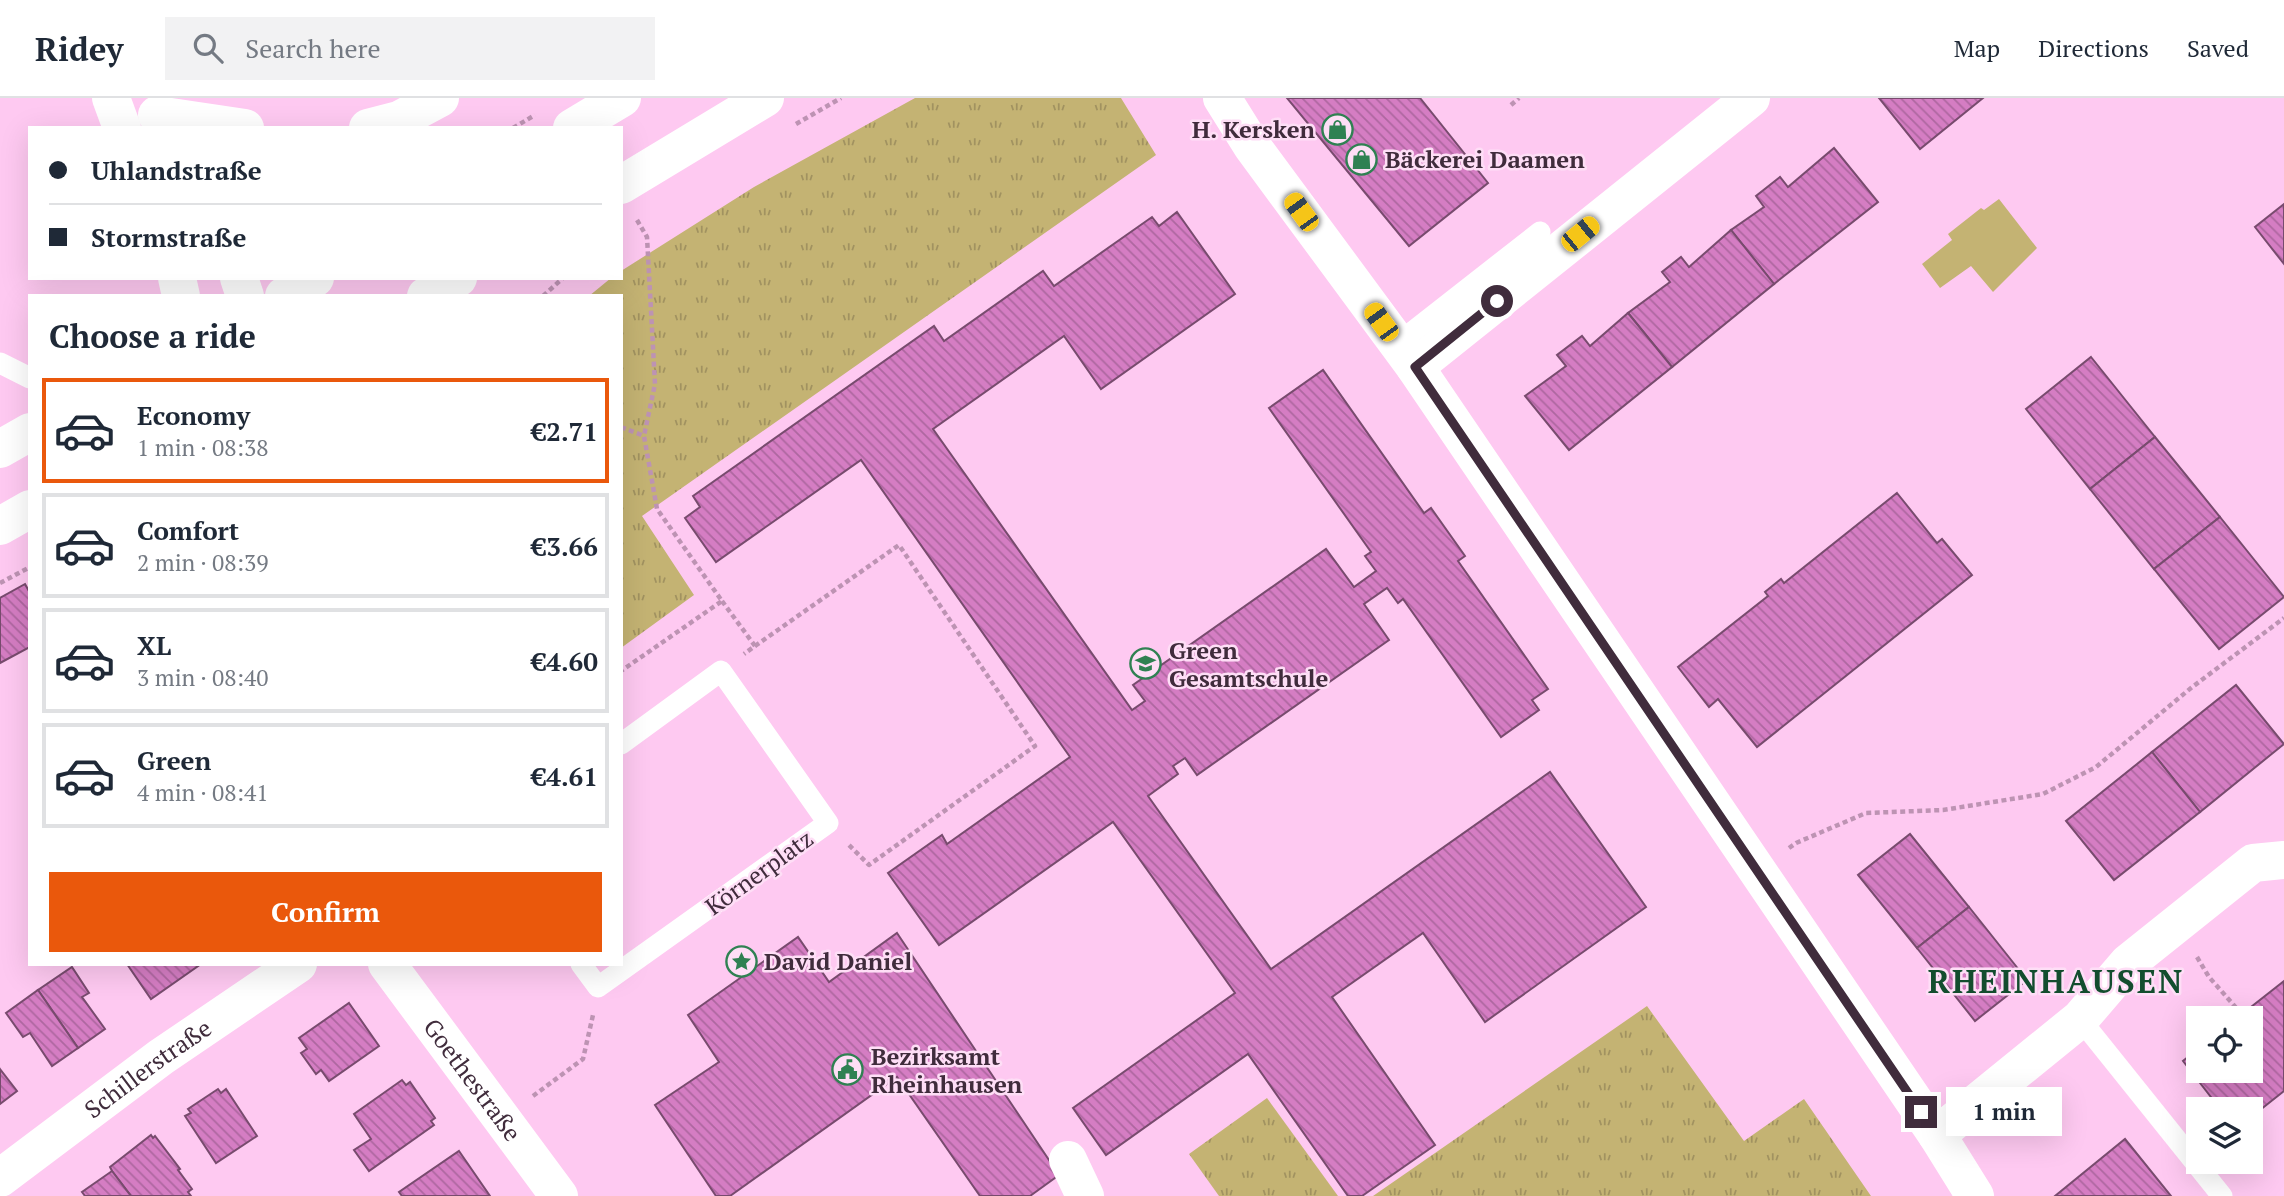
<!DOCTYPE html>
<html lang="en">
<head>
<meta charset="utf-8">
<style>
  body { margin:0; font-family:"PT Serif",serif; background:#f2f2f3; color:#1f2937; height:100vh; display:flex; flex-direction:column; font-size:26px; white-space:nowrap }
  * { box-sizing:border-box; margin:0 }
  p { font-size:23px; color:#747a83 }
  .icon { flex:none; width:38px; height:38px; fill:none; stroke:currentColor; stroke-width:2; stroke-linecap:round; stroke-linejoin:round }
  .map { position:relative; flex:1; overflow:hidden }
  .drawer { position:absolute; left:28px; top:196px; width:595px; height:672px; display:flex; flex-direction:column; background:#fff; border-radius:0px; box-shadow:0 7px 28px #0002 }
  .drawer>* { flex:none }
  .guide { position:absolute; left:28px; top:28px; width:595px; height:154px; border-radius:0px; box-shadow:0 7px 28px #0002; display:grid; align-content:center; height:154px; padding:0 21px; background:#fff }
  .tools { position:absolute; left:2186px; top:908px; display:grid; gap:14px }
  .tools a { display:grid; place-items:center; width:77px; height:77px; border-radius:0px; background:#fff; box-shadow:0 7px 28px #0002; font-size:35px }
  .end { position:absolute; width:32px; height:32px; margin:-16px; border:9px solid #402c3c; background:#fff; box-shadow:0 0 0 4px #fff }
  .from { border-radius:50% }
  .bubble { position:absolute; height:49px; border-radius:0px; background:#fff; box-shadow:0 7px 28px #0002; font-size:23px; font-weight:800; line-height:49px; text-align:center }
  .car { position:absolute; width:21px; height:42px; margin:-21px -10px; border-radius:9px; box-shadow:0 0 5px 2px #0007; background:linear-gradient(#f5c518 24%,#345 0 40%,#f5c518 0 76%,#345 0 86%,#f5c518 0) }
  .guide b { display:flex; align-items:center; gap:24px; height:66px; font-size:26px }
  .guide b+b { border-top:2px solid #e0e1e3 }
  .guide i { width:18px; height:18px; background:#1f2937 }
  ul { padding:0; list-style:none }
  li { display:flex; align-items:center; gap:21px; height:105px; margin:0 14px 10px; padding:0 7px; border:4px solid #e0e1e3; border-radius:0px }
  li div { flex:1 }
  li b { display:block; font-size:26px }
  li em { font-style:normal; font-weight:800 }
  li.current { border-color:#ea580c }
  li>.icon { width:63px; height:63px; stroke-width:1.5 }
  h2 { padding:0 21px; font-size:32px; line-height:84px }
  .cta { display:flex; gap:14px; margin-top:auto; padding:14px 21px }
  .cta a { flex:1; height:80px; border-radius:0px; background:#ea580c; color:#fff; font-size:28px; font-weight:800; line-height:80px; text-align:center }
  header { display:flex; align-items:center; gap:42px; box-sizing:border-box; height:98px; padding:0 35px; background:#fff; border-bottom:2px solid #e0e1e3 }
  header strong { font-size:33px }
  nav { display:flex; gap:38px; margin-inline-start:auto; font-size:24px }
  .search { width:490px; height:63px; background:#f2f2f3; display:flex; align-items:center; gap:18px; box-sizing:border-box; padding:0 24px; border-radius:0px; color:#747a83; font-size:26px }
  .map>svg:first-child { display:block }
</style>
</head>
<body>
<header>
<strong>Ridey</strong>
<div class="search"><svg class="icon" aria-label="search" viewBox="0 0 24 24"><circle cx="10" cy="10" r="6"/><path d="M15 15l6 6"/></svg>Search here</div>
<nav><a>Map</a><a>Directions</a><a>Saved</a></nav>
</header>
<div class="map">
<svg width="2284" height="1098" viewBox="0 0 2284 1098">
  <defs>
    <pattern id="grass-tufts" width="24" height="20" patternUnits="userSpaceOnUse" patternTransform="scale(1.75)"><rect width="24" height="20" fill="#c4b373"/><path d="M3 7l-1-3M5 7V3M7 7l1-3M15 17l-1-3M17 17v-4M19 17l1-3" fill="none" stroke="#a19260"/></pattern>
    <pattern id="building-back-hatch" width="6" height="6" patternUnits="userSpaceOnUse" patternTransform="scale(1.75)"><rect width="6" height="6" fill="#d57dc3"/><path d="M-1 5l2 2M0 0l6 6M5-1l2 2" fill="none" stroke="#ae67a0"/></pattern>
  </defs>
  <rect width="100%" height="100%" fill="#fec9f1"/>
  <g fill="url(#grass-tufts)">
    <polygon points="915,0 1121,0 1156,57 642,418 694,497 621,550 621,198 589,198 611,180 621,180 621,173 754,89"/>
    <polygon points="1647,908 1744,1043 1804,1001 1871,1098 1373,1098"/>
    <polygon points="1267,1000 1338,1098 1219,1098 1189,1056"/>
  </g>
  <polygon fill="#c4b373" points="1999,101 2037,150 1993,194 1971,168 1940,190 1922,166 1952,142 1948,136 1981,110 1984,112"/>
  <g fill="url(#building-back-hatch)" stroke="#784b6e" stroke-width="2">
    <polygon points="1287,0 1420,0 1488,85 1409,148"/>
    <polygon points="1879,0 1983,0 1920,51"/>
    <polygon points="1834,50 1878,104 1774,186 1731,132 1764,109 1756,98 1780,79 1788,89"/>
    <polygon points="2284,106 2284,166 2255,129"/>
    <polygon points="1177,114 1235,196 1101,291 1064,238 933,331 1132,612 1145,603 1133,587 1326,451 1354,489 1376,473 1365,458 1371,454 1269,310 1323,272 1424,415 1431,410 1465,458 1458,463 1548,591 1532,602 1539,612 1501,639 1403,501 1398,505 1387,490 1364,506 1389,542 1197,677 1185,660 1173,668 1178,676 1148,698 1271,871 1550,674 1646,809 1485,924 1423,835 1332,899 1435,1047 1362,1098 1348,1098 1248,956 1106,1057 1073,1010 1235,895 1113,724 939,847 888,775 942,737 947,746 1070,659 861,362 716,464 685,420 700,409 693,398 934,228 944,243 1043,173 1054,188 1152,119 1159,128"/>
    <polygon points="1731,132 1774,186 1672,269 1628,215 1670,184 1662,174 1681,159 1689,169"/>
    <polygon points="1628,215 1672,269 1569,352 1525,298 1566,268 1557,257 1582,238 1590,248"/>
    <polygon points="2091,259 2155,339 2090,391 2026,311"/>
    <polygon points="2155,339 2220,419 2154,471 2090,391"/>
    <polygon points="1897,395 1937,445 1942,441 1972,477 1757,649 1718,601 1709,609 1678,569 1768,498 1765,494 1781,481 1784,485"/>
    <polygon points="2220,419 2284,499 2219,551 2154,471"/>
    <polygon points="25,486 30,495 30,549 0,565 0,500"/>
    <polygon points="2236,587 2284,646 2200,714 2152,654"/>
    <polygon points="2152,654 2200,714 2114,782 2066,723"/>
    <polygon points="1910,736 1969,809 1917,850 1858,777"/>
    <polygon points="1969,809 2027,882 1975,923 1917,850"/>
    <polygon points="897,835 1059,1077 1030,1098 980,1098 897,979 730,1098 716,1098 655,1007 719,964 688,917 798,839 829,884"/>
    <polygon points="127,866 201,866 151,901"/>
    <polygon points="72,869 89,895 82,899 105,931 78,950 38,892"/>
    <polygon points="2284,883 2284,993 2250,1020 2250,1012 2221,1012 2183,963 2198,951 2198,973 2250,973 2250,920 2237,920"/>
    <polygon points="38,892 78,950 52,968 30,935 23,939 6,915"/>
    <polygon points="349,905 379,948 329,983 321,972 316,976 301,955 307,951 299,940"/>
    <polygon points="0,971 17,993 0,1006"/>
    <polygon points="402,982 406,987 410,984 435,1020 431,1023 434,1027 369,1073 354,1052 371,1041 354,1016"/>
    <polygon points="218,991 221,995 226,991 257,1038 216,1065 185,1018 191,1015 188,1011"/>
    <polygon points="151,1037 153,1040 155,1038 180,1071 178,1072 192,1091 188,1094 191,1098 131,1098 112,1073 110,1069"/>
    <polygon points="2125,1041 2171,1098 2055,1098"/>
    <polygon points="459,1053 490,1098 402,1098 399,1094"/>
    <polygon points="112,1073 131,1098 85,1098 82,1094"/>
  </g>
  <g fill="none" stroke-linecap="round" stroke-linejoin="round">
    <g stroke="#bd93b3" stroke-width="4.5" stroke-dasharray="5 3.5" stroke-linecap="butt">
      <polyline points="1511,7 1519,0"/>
      <polyline points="796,26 841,0"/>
      <polyline points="513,30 535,17"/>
      <polyline points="637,122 647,139 655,286 644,338"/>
      <polyline points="543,198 563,180"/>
      <polyline points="621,329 644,338 657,411 722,503 621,573"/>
      <polyline points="0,485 30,469"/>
      <polyline points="722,503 755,548 744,556"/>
      <polyline points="755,548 899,447 1035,648 869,767 848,746"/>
      <polyline points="1789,750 1796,745 1866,715 1943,712 2043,696 2096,669 2191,590 2284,520"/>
      <polyline points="2197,859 2209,879 2239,913"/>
      <polyline points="533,998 583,961 593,917"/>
    </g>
    <g stroke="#fff" stroke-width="21">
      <polyline points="1397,246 1540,134"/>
      <polyline points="0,265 30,280"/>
      <polyline points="581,866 598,889 828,725 721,573 621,646"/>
      <polyline points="2080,921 2222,1098"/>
    </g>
    <g stroke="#fff" stroke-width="38">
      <polyline points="111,0 122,30"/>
      <polyline points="1222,0 1252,48 1415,269 1937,1037 1975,1098"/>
      <polyline points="157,17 245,30"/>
      <polyline points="368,30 399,22 440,0"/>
      <polyline points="177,180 181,198"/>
      <polyline points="239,180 245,198"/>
      <polyline points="1415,269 1751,0"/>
      <path id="s1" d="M387 866 559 1098"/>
      <polyline points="1937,1037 2080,921 2128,865 2253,765 2284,762"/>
      <polyline points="1068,1062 1085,1098"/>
      <path id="s2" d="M0 1080 161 959 298 866"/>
    </g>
    <g stroke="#fff" stroke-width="38">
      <polyline points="572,30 622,0"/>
      <polyline points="621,87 765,0"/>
      <polyline points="284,198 315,180"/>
      <polyline points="426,198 458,180"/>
      <polyline points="0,351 30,334"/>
      <polyline points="0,428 30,411"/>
    </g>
  </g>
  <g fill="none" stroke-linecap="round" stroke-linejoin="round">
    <polyline stroke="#402c3c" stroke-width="9" points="1497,203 1415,269 1921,1014"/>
  </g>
  <defs>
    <symbol id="shop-ring" viewBox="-11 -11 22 22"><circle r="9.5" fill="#fedef6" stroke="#2f8152" stroke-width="1.5"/><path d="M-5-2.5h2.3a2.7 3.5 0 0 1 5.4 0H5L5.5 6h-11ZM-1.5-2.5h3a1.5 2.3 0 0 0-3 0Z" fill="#2f8152"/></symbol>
    <symbol id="school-ring" viewBox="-11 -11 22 22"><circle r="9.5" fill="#fedef6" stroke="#2f8152" stroke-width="1.5"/><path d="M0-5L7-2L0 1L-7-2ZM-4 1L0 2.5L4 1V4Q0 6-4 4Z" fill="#2f8152"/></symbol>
    <symbol id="sight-ring" viewBox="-11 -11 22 22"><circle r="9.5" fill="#fedef6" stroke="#2f8152" stroke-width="1.5"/><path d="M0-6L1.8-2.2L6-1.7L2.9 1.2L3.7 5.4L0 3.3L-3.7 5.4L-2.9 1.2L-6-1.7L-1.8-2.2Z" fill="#2f8152"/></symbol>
    <symbol id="civic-ring" viewBox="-11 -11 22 22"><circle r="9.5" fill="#fedef6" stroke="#2f8152" stroke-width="1.5"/><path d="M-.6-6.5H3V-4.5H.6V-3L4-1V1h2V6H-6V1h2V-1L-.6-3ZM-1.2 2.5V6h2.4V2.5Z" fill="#2f8152"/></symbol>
  </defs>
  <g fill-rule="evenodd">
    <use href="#shop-ring" x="1320" y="14" width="35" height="35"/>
    <use href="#shop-ring" x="1344" y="44" width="35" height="35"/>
    <use href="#school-ring" x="1128" y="548" width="35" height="35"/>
    <use href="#sight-ring" x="724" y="846" width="35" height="35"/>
    <use href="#civic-ring" x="830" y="954" width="35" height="35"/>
  </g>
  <g text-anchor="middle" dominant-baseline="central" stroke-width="5" stroke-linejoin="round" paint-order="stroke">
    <g font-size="24" font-weight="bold" fill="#402c3c" stroke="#fedef6" text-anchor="start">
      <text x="1315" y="31" text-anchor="end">H. Kersken</text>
      <text x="1385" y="61">Bäckerei Daamen</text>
      <text x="1169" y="552">Green<tspan x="1169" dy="28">Gesamtschule</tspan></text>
      <text x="764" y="863">David Daniel</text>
      <text x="871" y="958">Bezirksamt<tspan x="871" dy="28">Rheinhausen</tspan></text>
    </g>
    <g font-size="24" fill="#402c3c" stroke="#fedef6">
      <text transform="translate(759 774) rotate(-36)">Körnerplatz</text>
      <text stroke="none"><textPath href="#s2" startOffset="184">Schillerstraße</textPath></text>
      <text stroke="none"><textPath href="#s1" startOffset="144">Goethestraße</textPath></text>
    </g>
    <g font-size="32" font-weight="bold" letter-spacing="2" fill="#134d2e" stroke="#fedef6">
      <text x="2056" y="883">RHEINHAUSEN</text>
    </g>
  </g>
</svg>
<div class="tools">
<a><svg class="icon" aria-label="locate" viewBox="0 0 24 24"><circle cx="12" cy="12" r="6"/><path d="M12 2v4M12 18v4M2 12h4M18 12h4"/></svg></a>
<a><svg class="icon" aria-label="layers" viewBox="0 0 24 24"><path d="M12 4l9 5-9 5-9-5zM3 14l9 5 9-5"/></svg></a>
</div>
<i class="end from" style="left:1497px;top:203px"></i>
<i class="end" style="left:1921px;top:1014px"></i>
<div class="bubble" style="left:1946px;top:989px;width:116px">1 min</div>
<i class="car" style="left:1301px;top:114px;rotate:324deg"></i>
<i class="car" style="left:1580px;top:136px;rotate:51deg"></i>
<i class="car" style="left:1381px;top:224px;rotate:324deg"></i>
<div class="guide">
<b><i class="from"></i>Uhlandstraße</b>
<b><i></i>Stormstraße</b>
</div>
<section class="drawer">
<h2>Choose a ride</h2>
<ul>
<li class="current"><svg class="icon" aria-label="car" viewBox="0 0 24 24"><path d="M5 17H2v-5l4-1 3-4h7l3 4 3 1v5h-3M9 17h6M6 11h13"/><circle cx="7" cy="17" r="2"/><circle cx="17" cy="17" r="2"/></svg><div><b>Economy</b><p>1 min · 08:38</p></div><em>€2.71</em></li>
<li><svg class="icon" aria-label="car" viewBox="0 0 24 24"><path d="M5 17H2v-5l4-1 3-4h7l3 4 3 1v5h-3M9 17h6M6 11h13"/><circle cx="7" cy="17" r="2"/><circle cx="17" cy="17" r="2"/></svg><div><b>Comfort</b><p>2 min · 08:39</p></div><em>€3.66</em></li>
<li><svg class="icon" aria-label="car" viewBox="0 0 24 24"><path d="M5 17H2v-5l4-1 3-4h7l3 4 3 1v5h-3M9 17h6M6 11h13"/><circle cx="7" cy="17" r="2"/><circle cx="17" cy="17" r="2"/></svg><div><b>XL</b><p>3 min · 08:40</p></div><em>€4.60</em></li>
<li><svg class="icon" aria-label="car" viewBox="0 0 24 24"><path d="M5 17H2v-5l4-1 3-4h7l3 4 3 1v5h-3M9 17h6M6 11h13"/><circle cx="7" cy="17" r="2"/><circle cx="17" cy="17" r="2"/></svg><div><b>Green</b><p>4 min · 08:41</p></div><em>€4.61</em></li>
</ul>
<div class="cta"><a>Confirm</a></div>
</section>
</div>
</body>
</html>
